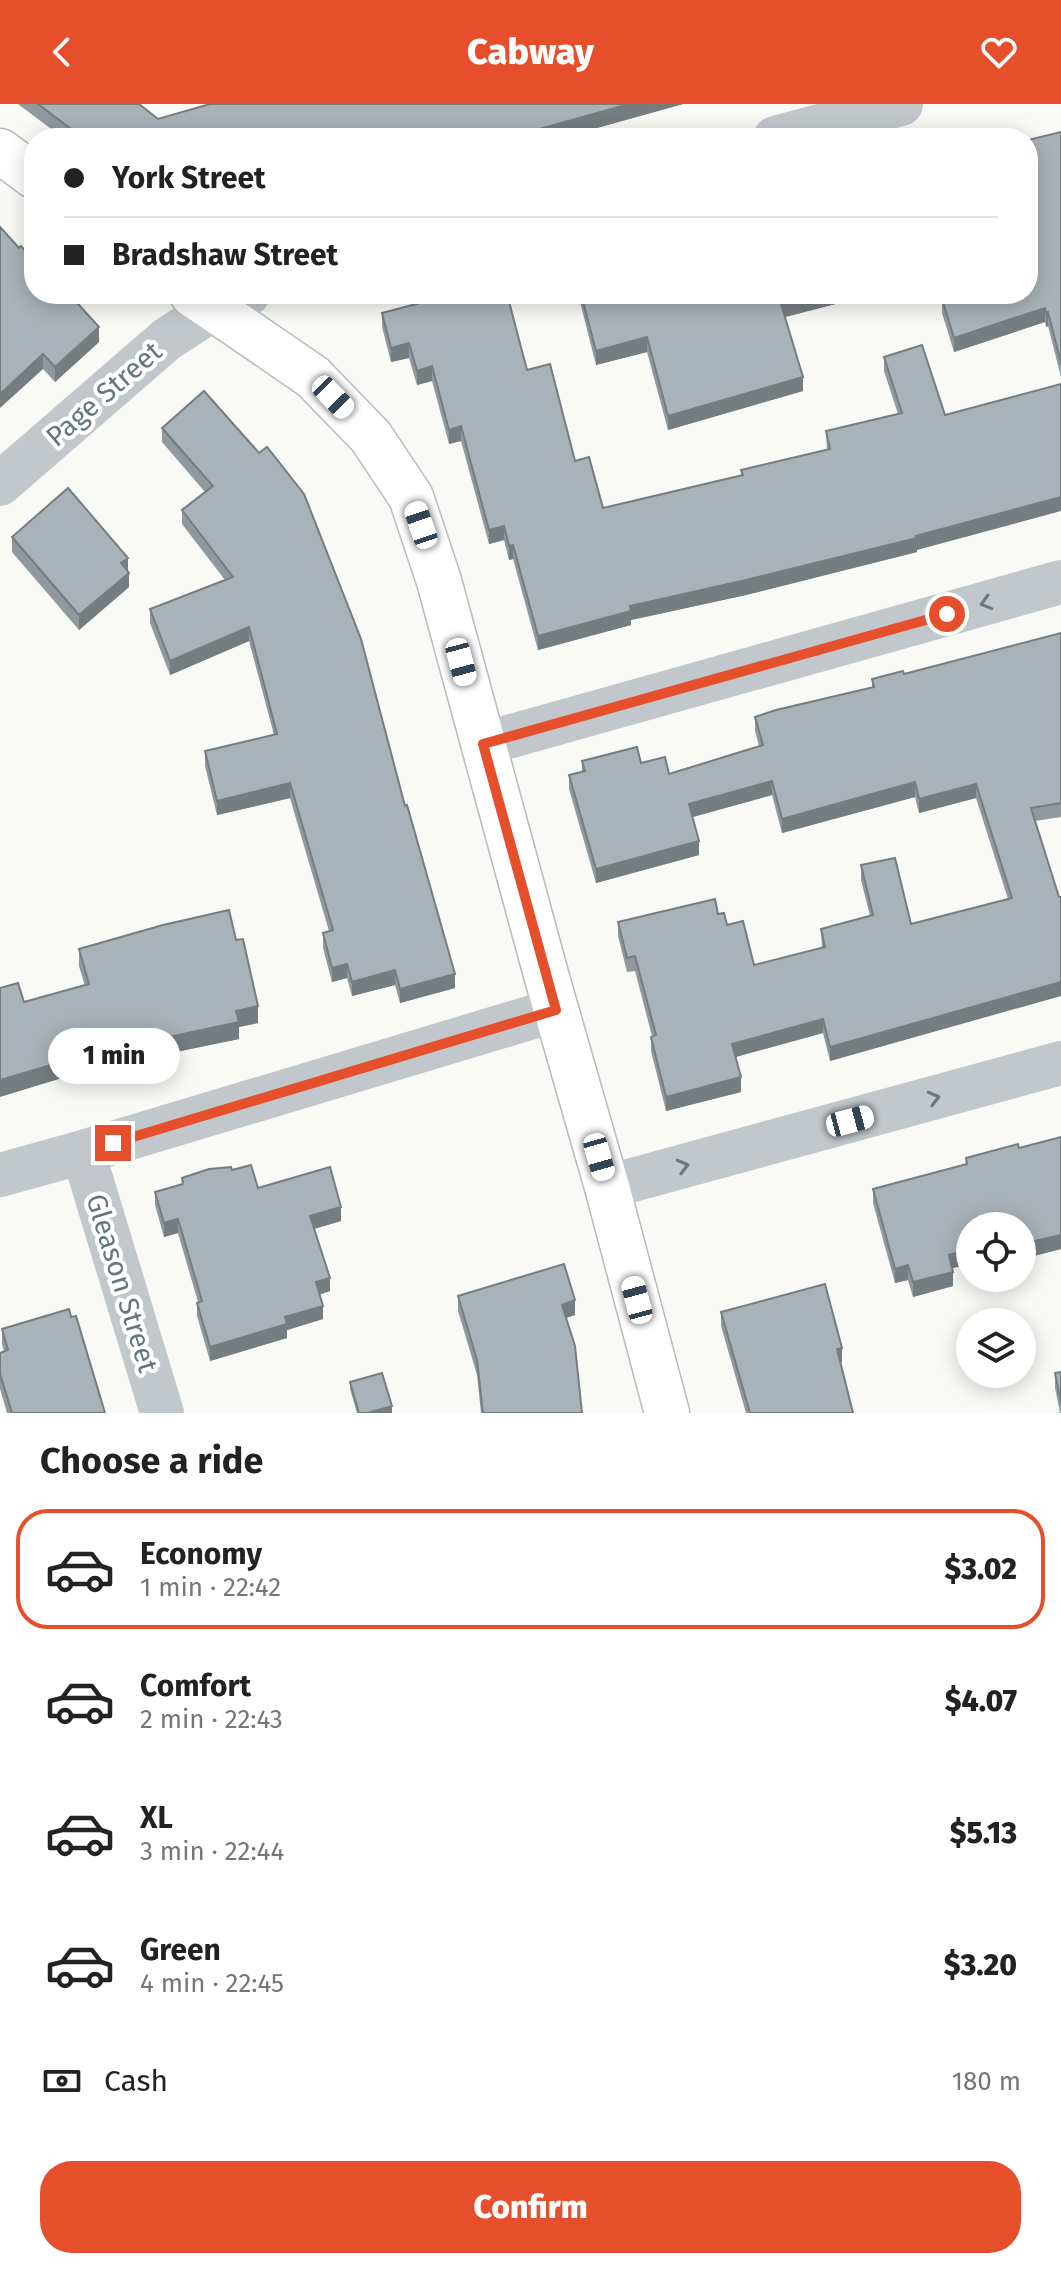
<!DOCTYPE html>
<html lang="en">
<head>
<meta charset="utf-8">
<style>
  body { margin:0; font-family:"Fira Sans",sans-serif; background:#f2f2f2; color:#222; height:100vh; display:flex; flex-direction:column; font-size:30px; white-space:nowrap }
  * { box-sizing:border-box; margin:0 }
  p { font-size:26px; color:#767676 }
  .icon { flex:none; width:44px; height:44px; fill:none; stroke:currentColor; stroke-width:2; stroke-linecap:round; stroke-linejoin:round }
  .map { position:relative; height:1309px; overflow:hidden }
  .details { display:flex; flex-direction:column; background:#fff; flex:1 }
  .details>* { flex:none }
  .guide { position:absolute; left:24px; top:24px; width:1014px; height:176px; border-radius:32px; box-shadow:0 4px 20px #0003; display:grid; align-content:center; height:176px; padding:0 40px; background:#fff }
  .fabs { position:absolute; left:956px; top:1108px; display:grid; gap:16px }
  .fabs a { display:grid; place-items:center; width:80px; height:80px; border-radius:50%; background:#fff; box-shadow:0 4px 20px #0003; font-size:40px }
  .end { position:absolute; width:36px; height:36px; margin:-18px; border:10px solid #e54f2b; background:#fff; box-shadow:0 0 0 4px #fff }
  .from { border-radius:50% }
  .bubble { position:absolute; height:56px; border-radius:28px; background:#fff; box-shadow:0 4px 20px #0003; font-size:26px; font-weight:800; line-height:56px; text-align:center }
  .car { position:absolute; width:24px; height:48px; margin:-24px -12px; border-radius:10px; box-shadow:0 0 6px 2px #0007; background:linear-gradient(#fff 24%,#345 0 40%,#fff 0 76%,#345 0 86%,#fff 0) }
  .guide b { display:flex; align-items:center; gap:28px; height:76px; font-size:30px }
  .guide b+b { border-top:2px solid #e0e0e0 }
  .guide i { width:20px; height:20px; background:#222 }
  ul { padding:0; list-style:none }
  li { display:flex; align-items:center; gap:24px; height:120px; margin:0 16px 12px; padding:0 24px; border:4px solid transparent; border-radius:32px }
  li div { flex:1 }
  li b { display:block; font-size:30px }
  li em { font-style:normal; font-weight:800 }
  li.selected { border-color:#e54f2b }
  li>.icon { width:72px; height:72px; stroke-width:1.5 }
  h2 { padding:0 40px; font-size:36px; line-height:96px }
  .pay { display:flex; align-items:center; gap:20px; height:88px; padding:0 40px; font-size:30px }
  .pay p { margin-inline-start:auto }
  .action { display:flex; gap:16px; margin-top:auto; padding:16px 40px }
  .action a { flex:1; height:92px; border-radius:32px; background:#e54f2b; color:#fff; font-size:32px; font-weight:800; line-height:92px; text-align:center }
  header { display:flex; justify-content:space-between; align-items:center; height:104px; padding:0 40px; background:#e54f2b; color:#fff; font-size:36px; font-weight:800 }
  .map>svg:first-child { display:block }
</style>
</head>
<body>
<header><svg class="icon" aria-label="back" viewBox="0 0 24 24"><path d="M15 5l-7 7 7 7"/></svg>Cabway<svg class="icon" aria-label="heart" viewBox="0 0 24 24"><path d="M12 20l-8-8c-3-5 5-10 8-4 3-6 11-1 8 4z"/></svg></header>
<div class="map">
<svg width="1061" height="1309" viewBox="0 0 1061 1309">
  <rect width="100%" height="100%" fill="#f9f9f6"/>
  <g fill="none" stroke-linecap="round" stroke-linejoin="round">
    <defs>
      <g id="secondary">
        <polyline points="0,47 34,72"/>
        <polyline points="192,190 313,273 371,333 411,393 439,477 547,874 607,1083 667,1309"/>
      </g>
    </defs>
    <use href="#secondary" stroke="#b5bbbf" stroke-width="47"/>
    <g stroke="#c2c7cb" stroke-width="44">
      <polyline points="775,34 901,0"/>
      <polyline points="0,380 167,235 212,206 248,190"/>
      <polyline points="483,640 1061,478"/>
      <polyline points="83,1048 162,1309"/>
      <polyline points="0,1071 83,1048 556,906"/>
      <polyline points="607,1083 1061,959"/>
    </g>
    <use href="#secondary" stroke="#fff" stroke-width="44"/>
  </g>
  <g fill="#91999e">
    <polygon points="18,0 139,0 158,15 210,0 683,0 561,34 63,34"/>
    <polygon points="1061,28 1061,273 1048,222 1046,223 1045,218 954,248 942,209 942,195 1028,190"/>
    <polygon points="0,123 99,238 55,278 43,265"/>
    <polygon points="578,190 851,190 851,196 785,213 803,287 668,326 647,248 596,261"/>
    <polygon points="382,209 527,266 575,357 603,404 741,372 741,366 827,346 826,327 898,310 884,267 884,253 922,241 917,448 746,491 631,516 631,521 538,546 513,455 509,456 504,436 489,440 461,337 449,340 432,277 417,281 409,254 391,258 382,223"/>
    <polygon points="204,287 405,702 455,884 400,899 395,881 352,892 347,874 332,878 323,844 323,829 329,827 290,694 217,711 205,662 205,647 274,631 249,537 170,571 150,519 150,505 225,476 182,420 182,406 205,388 162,338 162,324"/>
    <polygon points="12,433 128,467 129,483 79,526 12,448"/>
    <polygon points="1061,529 1061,713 1035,717 1007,906 830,957 823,929 735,953 741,988 666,1007 651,947 651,933 652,932 635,867 627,868 618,832 618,818 718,810 754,861 822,844 821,825 870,812 861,776 861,761 911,820 1008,795 976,694 919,709 915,693 782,729 772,691 693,713 699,751 596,779 569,685 569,671 582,668 582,657 641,659 669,670 759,642 755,627 755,613 872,584 872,575 904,570"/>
    <polygon points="236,836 258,919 239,923 239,935 132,957 132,963 98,973 95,964 24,898 85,882 79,862 79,845"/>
    <polygon points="1061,1033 1061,1145 1022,1155 1022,1122 970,1122 970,1160 952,1164 953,1182 913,1193 908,1176 895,1179 873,1099 873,1085 966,1060 966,1054 1019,1044"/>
    <polygon points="232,1066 258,1084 341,1117 314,1125 330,1187 320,1190 323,1215 287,1226 287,1234 210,1257 197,1212 197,1199 198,1198 178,1129 164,1133 155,1101 155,1088 182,1080 182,1074"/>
    <polygon points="458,1192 575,1211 566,1214 582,1309 481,1309 477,1271 458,1207"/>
    <polygon points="721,1208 842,1258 840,1259 853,1309 746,1309 721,1222"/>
    <polygon points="71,1213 105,1309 7,1309 0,1285 0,1249 4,1248 2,1240 2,1225"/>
    <polygon points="1061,1268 1061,1309 1060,1309 1055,1284 1055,1269"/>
    <polygon points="350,1278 392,1309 357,1309 350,1285"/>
  </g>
  <g fill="#767d81">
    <polygon points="629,0 683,0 561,34 507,34"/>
    <polygon points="818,190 851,190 851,196 781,214 781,200"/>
    <polygon points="1045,204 1045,218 954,248 954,234"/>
    <polygon points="1048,208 1048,222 1046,223 1046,209"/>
    <polygon points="99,223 99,238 55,278 55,263"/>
    <polygon points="647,233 647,248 596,261 596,247"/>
    <polygon points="409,239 409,254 391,258 391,244"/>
    <polygon points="43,250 43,265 0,304 0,290"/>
    <polygon points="432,262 432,277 417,281 417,267"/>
    <polygon points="803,273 803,287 668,326 668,312"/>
    <polygon points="461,322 461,337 449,340 449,326"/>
    <polygon points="1061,393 1061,407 917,446 917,448 746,491 631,516 631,521 538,546 538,532 630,502 916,432"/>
    <polygon points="504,422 504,436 489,440 489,426"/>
    <polygon points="513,441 513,455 509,456 509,442"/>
    <polygon points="128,454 128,468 121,459"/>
    <polygon points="129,469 129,483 79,526 79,511"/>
    <polygon points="249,523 249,537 170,571 170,557"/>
    <polygon points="772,677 772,691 689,714 689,700"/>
    <polygon points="915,678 915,693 782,729 782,715"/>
    <polygon points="290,679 290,694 217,711 217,697"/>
    <polygon points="976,680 976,694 919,709 919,695"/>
    <polygon points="699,737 699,751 596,779 596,765"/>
    <polygon points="347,860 347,874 332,878 332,864"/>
    <polygon points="395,866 395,881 352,892 352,878"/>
    <polygon points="455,870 455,884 400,899 400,885"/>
    <polygon points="1061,878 1061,892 830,957 830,943"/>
    <polygon points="258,902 258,919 239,923 239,935 132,957 132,963 98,973 98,957 131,941 236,907"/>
    <polygon points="823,915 823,929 732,954 732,940"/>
    <polygon points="95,948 95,964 0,993 0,976"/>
    <polygon points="741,973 741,988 666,1007 666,993"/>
    <polygon points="341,1103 341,1117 310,1126 310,1112"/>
    <polygon points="178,1115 178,1129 164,1133 164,1119"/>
    <polygon points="1061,1131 1061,1145 1022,1155 1022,1140"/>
    <polygon points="970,1145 970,1160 949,1165 949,1151"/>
    <polygon points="908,1161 908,1176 895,1179 895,1165"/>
    <polygon points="953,1168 953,1182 913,1193 913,1178"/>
    <polygon points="330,1174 330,1187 316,1192 316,1178"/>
    <polygon points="575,1196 575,1211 562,1215 562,1201"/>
    <polygon points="323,1202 323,1215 287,1226 287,1234 210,1257 210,1243 285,1213"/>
    <polygon points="842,1244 842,1258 837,1260 837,1245"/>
    <polygon points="1026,1254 1026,1262 1022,1263 1022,1255"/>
    <polygon points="392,1302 392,1309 368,1309"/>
  </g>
  <g fill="#a9b2b8" stroke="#767d81" stroke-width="2">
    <polygon points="38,0 139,0 158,15 210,0 629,0 507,34 83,34"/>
    <polygon points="1061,28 1061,259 1048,208 1046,209 1045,204 954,234 942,195 958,190 1028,190 1028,36"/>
    <polygon points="0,123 19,144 21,142 34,157 34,190 69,190 99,223 55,263 43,250 0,290"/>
    <polygon points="454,190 507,190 527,266 550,260 575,357 589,353 603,404 743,371 741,366 830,345 826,327 902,309 884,253 922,241 945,311 1061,280 1061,393 916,432 917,434 746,476 630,502 631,507 538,532 513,441 509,442 504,422 489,426 461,322 449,326 432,262 417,267 409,239 391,244 382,209"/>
    <polygon points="581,190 818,190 781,200 803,273 668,312 647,233 596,247"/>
    <polygon points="204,287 259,349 267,343 304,390 361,535 405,702 407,701 455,870 400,885 395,866 352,878 347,860 332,864 323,829 333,826 290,679 217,697 205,647 277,630 249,523 170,557 150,505 233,473 182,406 213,382 162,324"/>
    <polygon points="68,384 128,454 121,459 129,469 79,511 12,433"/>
    <polygon points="1061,529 1061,699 1031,704 1059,793 1061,793 1061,878 830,943 823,915 732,940 741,973 666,993 651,933 656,931 635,852 627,854 618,818 715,795 718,810 724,809 727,821 743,817 754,861 825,843 821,825 873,811 861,761 895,754 911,820 1012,794 976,680 919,695 915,678 782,715 772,677 689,700 699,737 596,765 569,671 585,667 582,657 637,643 641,659 665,653 669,670 763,641 755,613 776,606 874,583 872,575 903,567 904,570"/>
    <polygon points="229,806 236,836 243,835 258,902 236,907 239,918 131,941 132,947 98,957 95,948 0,976 0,884 18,879 24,898 89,880 79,845 163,821"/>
    <polygon points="1061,1033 1061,1131 1022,1140 1022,1122 970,1122 970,1145 949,1151 953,1168 913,1178 908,1161 895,1165 873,1085 967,1060 966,1054 1018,1040 1019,1044"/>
    <polygon points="251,1061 258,1084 330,1063 341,1103 310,1112 330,1174 316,1178 323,1202 285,1213 287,1220 210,1243 197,1199 202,1197 178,1115 164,1119 155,1088 183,1080 182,1074 209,1065 231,1063 232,1066"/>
    <polygon points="564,1160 575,1196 562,1201 575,1242 582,1309 483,1309 477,1256 458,1192"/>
    <polygon points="825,1180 842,1244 837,1245 853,1309 750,1309 721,1208"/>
    <polygon points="69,1205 71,1213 76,1212 105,1309 12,1309 0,1270 0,1249 8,1246 2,1225"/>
    <polygon points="1022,1240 1026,1254 1022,1255"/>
    <polygon points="1061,1268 1061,1298 1055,1269"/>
    <polygon points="382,1269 392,1302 368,1309 359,1309 350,1278"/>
  </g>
  <defs><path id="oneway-chevron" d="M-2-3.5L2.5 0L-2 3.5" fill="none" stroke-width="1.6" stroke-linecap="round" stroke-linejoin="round" transform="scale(2)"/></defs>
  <g stroke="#697a86">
    <use href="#oneway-chevron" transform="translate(986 499) rotate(164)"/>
    <use href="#oneway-chevron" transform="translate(934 994) rotate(-15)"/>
    <use href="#oneway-chevron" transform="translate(683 1062) rotate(-15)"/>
  </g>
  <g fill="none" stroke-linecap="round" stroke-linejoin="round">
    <polyline stroke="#e54f2b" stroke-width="10" points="113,1039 556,906 483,640 947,510"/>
  </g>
  <g text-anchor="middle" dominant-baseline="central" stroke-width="8" stroke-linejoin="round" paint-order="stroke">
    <g font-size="28" fill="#647682" stroke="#fff">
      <text transform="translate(104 290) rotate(-41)">Page Street</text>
      <text transform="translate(122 1179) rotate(73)">Gleason Street</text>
    </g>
  </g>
</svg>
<div class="fabs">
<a><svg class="icon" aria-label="locate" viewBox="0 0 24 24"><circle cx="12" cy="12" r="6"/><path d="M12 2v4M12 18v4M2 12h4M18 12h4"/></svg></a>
<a><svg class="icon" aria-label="layers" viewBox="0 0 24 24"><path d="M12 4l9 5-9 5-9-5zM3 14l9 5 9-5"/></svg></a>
</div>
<i class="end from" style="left:947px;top:510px"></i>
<i class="end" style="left:113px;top:1039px"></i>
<div class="bubble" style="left:48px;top:924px;width:132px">1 min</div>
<i class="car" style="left:333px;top:293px;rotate:136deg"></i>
<i class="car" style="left:421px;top:421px;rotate:341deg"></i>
<i class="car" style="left:461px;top:558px;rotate:165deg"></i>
<i class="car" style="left:850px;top:1017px;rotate:75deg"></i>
<i class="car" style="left:599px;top:1053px;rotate:164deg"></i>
<i class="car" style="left:637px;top:1196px;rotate:345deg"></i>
<div class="guide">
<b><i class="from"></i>York Street</b>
<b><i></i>Bradshaw Street</b>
</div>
</div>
<section class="details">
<h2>Choose a ride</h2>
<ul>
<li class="selected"><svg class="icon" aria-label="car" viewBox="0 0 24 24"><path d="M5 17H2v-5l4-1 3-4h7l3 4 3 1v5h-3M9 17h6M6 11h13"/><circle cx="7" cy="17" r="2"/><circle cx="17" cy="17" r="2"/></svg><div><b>Economy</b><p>1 min · 22:42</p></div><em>$3.02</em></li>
<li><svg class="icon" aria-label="car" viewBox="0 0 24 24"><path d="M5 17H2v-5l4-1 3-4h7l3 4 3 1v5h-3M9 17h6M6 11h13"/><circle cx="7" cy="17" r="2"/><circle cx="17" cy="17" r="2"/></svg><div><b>Comfort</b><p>2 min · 22:43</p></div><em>$4.07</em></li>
<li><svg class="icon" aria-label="car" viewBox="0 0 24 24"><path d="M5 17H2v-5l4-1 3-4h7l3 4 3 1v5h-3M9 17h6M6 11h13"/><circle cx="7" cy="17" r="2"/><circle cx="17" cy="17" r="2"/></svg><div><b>XL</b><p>3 min · 22:44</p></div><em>$5.13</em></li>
<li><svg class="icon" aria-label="car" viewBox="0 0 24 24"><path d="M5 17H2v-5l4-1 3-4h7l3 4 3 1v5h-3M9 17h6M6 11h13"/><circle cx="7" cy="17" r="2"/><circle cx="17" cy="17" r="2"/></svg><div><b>Green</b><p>4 min · 22:45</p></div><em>$3.20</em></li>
</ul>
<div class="pay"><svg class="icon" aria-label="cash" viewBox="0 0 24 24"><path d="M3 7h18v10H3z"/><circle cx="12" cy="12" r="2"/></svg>Cash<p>180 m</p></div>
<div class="action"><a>Confirm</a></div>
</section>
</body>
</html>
